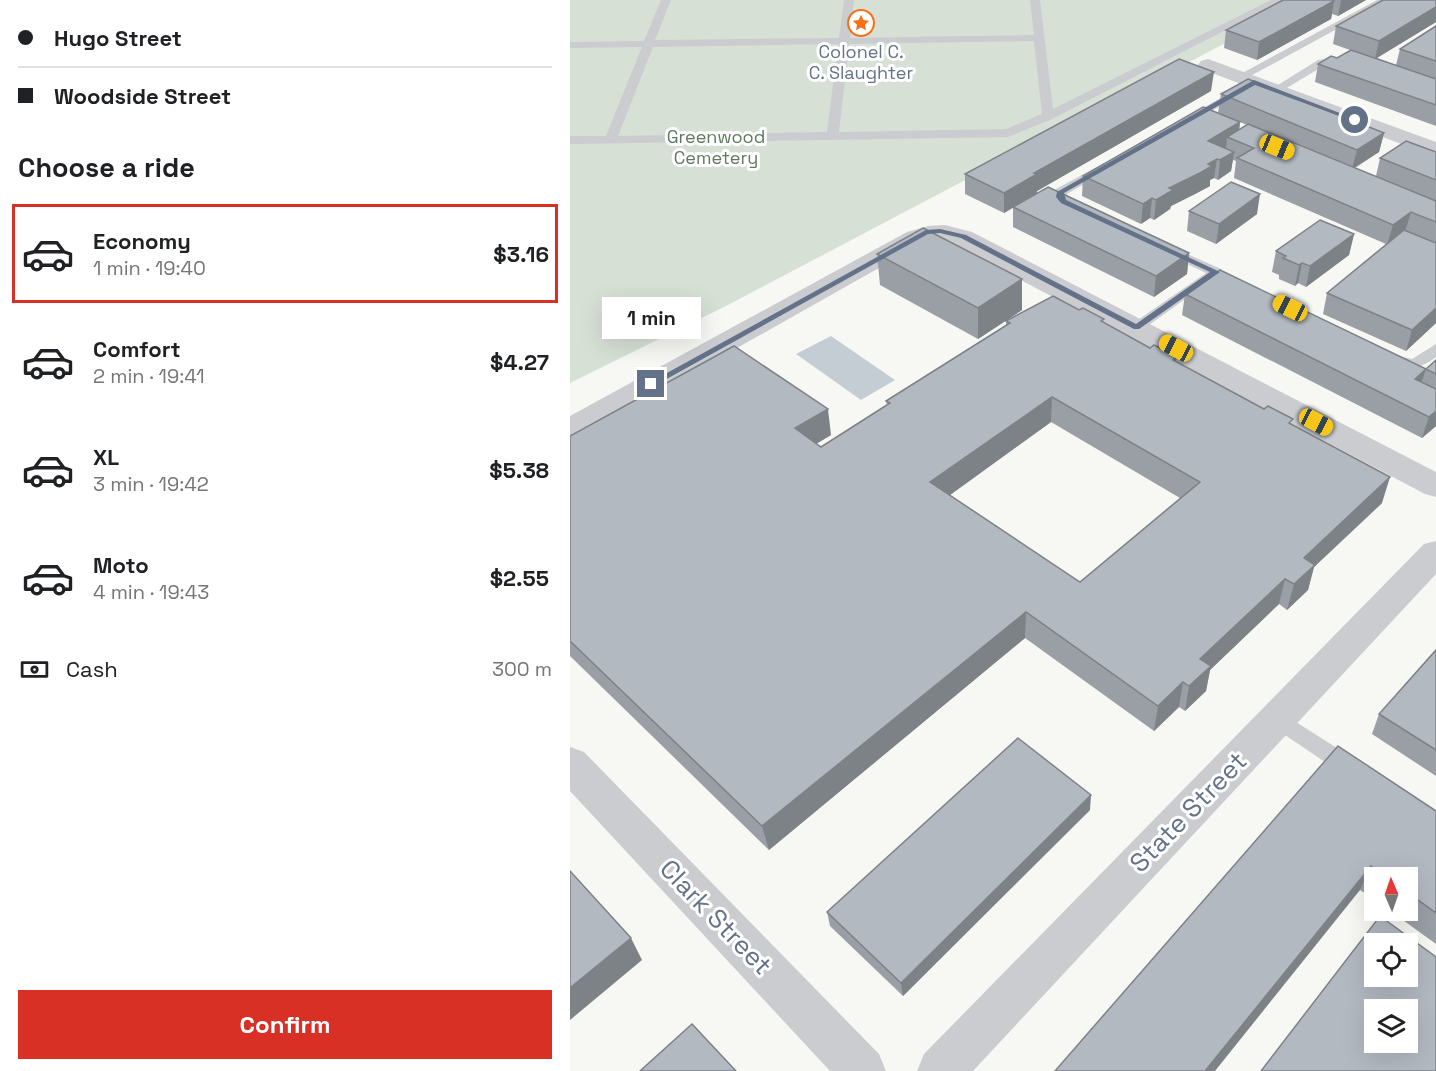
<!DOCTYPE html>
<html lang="en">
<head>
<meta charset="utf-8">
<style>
  body { margin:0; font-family:"Space Grotesk",sans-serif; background:#f6f6f6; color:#202124; height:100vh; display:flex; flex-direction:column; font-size:22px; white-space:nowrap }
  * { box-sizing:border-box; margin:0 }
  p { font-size:20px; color:#757577 }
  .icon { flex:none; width:33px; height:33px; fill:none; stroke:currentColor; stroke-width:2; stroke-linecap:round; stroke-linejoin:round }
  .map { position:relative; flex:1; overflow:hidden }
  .drawer { display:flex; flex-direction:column; background:#fff; width:570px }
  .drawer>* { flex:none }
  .hud { display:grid; align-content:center; height:132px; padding:0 18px; background:#fff }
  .needle { width:39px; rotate:358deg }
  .tools { position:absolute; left:794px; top:867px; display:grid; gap:12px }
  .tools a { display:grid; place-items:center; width:54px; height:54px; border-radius:0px; background:#fff; box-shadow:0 6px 24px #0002; font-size:30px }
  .end { position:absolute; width:27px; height:27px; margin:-14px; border:8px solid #637289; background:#fff; box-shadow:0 0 0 3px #fff }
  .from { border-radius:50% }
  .bubble { position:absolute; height:42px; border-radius:0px; background:#fff; box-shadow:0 6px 24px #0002; font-size:20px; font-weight:600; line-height:42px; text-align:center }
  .car { position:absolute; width:18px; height:36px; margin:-18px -9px; border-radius:8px; box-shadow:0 0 4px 2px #0007; background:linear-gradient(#f5c518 24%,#345 0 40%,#f5c518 0 76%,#345 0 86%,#f5c518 0) }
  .hud b { display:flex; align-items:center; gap:21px; height:57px; font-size:22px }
  .hud b+b { border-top:2px solid #e0e0e0 }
  .hud i { width:15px; height:15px; background:#202124 }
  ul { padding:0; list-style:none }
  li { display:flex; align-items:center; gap:18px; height:99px; margin:0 12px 9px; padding:0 6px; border:3px solid transparent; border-radius:0px }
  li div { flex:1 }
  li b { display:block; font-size:22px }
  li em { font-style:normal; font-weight:600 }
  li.selected { border-color:#d93025 }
  li>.icon { width:54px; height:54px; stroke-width:1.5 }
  h2 { padding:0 18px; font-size:27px; line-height:72px }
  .pay { display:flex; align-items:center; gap:15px; height:66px; padding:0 18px; font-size:22px }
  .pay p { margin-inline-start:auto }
  .cta { display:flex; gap:12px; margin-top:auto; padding:12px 18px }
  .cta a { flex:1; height:69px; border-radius:0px; background:#d93025; color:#fff; font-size:24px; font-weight:600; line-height:69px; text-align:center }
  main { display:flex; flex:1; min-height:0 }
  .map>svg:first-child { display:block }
</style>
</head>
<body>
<main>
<section class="drawer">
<div class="hud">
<b><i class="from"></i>Hugo Street</b>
<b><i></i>Woodside Street</b>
</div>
<h2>Choose a ride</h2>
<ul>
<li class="selected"><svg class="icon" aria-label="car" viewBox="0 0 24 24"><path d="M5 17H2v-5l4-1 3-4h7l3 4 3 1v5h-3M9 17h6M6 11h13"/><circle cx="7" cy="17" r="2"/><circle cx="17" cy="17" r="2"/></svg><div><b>Economy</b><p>1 min · 19:40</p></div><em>$3.16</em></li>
<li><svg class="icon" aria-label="car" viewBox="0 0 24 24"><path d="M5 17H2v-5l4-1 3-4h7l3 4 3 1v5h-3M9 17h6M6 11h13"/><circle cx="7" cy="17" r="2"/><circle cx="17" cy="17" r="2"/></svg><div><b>Comfort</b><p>2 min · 19:41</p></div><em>$4.27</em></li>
<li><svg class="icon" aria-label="car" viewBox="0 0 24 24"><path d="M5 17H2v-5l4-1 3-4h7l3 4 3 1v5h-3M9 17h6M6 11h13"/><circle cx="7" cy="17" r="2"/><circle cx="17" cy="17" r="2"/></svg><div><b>XL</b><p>3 min · 19:42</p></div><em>$5.38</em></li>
<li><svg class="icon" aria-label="car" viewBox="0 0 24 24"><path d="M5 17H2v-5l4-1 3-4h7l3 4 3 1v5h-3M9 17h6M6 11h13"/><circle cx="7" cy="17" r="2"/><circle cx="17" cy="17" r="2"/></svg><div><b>Moto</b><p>4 min · 19:43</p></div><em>$2.55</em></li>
</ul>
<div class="pay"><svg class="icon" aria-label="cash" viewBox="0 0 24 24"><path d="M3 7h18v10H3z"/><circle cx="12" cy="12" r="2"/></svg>Cash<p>300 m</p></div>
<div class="cta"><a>Confirm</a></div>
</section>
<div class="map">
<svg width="866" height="1071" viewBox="0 0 866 1071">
  <rect width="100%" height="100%" fill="#f7f8f4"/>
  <polygon fill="#d7e0d5" points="0,0 737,0 158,305 0,383"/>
  <polygon fill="#c5cdd4" points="261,336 325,380 291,400 226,354"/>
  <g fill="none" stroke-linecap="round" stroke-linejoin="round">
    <g fill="#caccd0" fill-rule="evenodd">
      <path d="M91 0H101L85 40 269 38 274 0H284L280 38 464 35 460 0H470L483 109 701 0H714L482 119 438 137 0 144V136H36L72 47 0 48V42L74 41ZM464 41 472 114 436 129 269 132 279 44ZM268 44 257 132 48 136 83 47Z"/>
      <polygon points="807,0 820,0 675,79 671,80 665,77"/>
      <polygon points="770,57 774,58 774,62 755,65 710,92 706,93 700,90 748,60"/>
      <polygon points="670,87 676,90 674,92 620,124 612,124 610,121"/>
      <path d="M534 163 540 167 538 170 497 194 499 198 513 207 511 210C500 212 490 205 483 197L486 189Z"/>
      <polygon points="597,245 651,269 653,272 572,330 562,330 560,327 562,324 636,273 592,252 590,249"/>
      <path d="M866 344V357C853 368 829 375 816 360L824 355 842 359Z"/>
      <polygon points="707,710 789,762 792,768 789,774 781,777 773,774 700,725 697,719 700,713"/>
    </g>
    <g fill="#caccd0" fill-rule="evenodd">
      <polygon points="638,59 866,142 866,157 631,69 628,65 631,61"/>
      <polygon points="375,225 402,232 866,472 866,497 855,494 375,240 355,242 11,436 0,439 0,416 337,232 358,226"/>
      <polygon points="866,541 866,574 403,1071 347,1071 354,1054 854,544"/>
      <polygon points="0,747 14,752 309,1054 316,1071 260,1071 0,791"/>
    </g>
  </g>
  <g fill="#9a9fa6" fill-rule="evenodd">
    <polygon points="713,0 796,0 768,16 762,14 761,19 687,60 654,48 656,30"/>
    <polygon points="866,22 807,58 826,65 830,49 866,26 866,126 745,82 748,64 767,58 780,50 763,44 766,26"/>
    <polygon points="641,91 467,191 467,194 619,253 617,274 584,297 443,227 443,207 434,213 395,194 395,174"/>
    <path d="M651 94 814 133 809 152 785 168 806 176 810 158 866 152V323L836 351 753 314 757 293 816 244 664 178 666 161 663 160 661 171 648 180 644 178 640 180V186L627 193 601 206 600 209 584 220 580 218 571 224 512 196 513 176 648 113ZM670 122 677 125 669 130Z"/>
    <polygon points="619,211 687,214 646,244 617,231"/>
    <polygon points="784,234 779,255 736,287 728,283 725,286 709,279 709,275 702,272 706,251"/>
    <polygon points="307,254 452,310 408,339 310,285"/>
    <polygon points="615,294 856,369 852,382 856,369 866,360 866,426 852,438 612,315"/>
    <path d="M436 321 534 323 580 348 607 357 606 362 722 424 812 503 744 567 738 590 717 610 709 604 640 670 636 691 615 711 609 707 584 731 455 638 199 850 0 656V436L261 435 246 444 251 447 317 405 316 401 436 325ZM481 422 610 498 510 582 380 495Z"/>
    <polygon points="866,650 866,776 802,734 809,714"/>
    <polygon points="520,810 333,996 260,926 257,912"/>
    <polygon points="866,811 866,944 819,910 837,910 837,878 804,878 804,899 790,890 485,1071"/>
  </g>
  <g fill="#7d8287">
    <polygon points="771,0 796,0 768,16"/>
    <polygon points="764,1 761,19 687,60 689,42"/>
    <polygon points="866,7 866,22 805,59 809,41"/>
    <polygon points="644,72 641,91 467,191 467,194 434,213 434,193 464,173"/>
    <polygon points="670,122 668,141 657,137 656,149 638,141"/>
    <polygon points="814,133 809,152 782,169 787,150"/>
    <polygon points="664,152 661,171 648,180 650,160"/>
    <polygon points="647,159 644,178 640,180 640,186 627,193 601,206 600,209 584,220 586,200 599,188"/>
    <polygon points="690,194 687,214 646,244 649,224"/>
    <polygon points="582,198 580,218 571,224 573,204"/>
    <polygon points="841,212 835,232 817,245 823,225"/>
    <polygon points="784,234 779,255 736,287 740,266"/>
    <polygon points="619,253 617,274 584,297 586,276"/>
    <polygon points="732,263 728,283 725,286 729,265"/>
    <polygon points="452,279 452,310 408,339 408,308"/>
    <polygon points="866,308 866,323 836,351 842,330"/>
    <polygon points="856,369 849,390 845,379"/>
    <polygon points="482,397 481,422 362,508 360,482"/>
    <polygon points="258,409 261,435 229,454 225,428"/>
    <polygon points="866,411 866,426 852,438 859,417"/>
    <polygon points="820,477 812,503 744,567 738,590 717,610 724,584 734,558"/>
    <polygon points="715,579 709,604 640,670 636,691 615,711 619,686 630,659"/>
    <polygon points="456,612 455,638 199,850 192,826"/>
    <polygon points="613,682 609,707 584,731 588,706"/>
    <polygon points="521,795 520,810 333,996 331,983"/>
    <polygon points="801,866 790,890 645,1071 635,1071"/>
    <polygon points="61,938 72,960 0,1020 0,988"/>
  </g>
  <g fill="#b3b9c1" stroke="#7d8287" stroke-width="1.5" fill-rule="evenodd">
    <polygon points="713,0 762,0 764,1 689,42 656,30"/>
    <polygon points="813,0 866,0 866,7 809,41 766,26"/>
    <polygon points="866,26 866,61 830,49"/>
    <polygon points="781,50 866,79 866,105 748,64 761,56 767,58"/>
    <polygon points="609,59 644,72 464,173 467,174 434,193 395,174"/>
    <polygon points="678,79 814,133 787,150 651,94"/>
    <polygon points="633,107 670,122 638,141 664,152 650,160 647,159 638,164 642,166 630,173 599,188 603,190 586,200 582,198 573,204 513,176"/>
    <polygon points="678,124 866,201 866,222 841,212 823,225 667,158 684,148 657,137"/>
    <polygon points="836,141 866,152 866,180 810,158"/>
    <polygon points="661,182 690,194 649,224 619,211"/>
    <polygon points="478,187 619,253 586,276 443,207"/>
    <polygon points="750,220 784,234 740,266 732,263 729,265 713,258 716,256 706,251"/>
    <polygon points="353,228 452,279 408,308 307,254"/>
    <polygon points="834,230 866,243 866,308 842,330 757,293"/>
    <polygon points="650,270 856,369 845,379 866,389 866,411 859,417 615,294"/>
    <path d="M483 296 509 310 513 308 534 319 531 321 580 348 584 345 607 357 603 360 694 409 698 406 723 419 719 423 820 477 734 558 745 565 724 584 715 579 630 659 641 666 619 686 613 682 588 706 456 612 192 826 0 641V436L164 346 258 409 225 428 251 447 320 403 316 401 440 323 436 321ZM482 397 630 482 510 582 360 482Z"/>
    <polygon points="866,360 866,374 856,369"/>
    <polygon points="866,650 866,750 809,714"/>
    <polygon points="448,738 521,795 331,983 257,912"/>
    <polygon points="768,746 866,811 866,913 837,892 837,878 816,878 801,866 635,1071 485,1071"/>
    <polygon points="0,871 61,938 0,988"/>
    <path d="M810 916 866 957V1071H691ZM804 944H837V976H804ZM804 1010H837V1042H804Z"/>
    <polygon points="122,1024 166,1071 70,1071"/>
  </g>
  <polygon fill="#637289" points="684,80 788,120 783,121 685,85 494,193 496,200 650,272 569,329 564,329 391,238 370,233 358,234 84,386 77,384 356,230 370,229 396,235 566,324 640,272 491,203 486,197 487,192"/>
  <defs>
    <symbol id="sight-ring" viewBox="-11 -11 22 22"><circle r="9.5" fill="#fff" stroke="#f67016" stroke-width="1.5"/><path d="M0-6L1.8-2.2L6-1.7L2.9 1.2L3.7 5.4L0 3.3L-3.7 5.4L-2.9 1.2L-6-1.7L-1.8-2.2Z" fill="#f67016"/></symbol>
  </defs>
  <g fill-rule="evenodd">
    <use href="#sight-ring" x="276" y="8" width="30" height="30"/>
  </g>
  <g text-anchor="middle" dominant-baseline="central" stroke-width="6" stroke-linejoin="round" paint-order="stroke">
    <g font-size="18" fill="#637289" stroke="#fff">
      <text x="291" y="51">Colonel C.<tspan x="291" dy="21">C. Slaughter</tspan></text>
    </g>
    <g font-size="18" fill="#607a5f" stroke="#fff">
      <text x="146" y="136">Greenwood<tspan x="146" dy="21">Cemetery</tspan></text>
    </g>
    <g font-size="26" fill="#637289" stroke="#fff">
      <text transform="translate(618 812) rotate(-46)">State Street</text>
      <text transform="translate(146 917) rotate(46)">Clark Street</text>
    </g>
  </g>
</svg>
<div class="tools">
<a><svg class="needle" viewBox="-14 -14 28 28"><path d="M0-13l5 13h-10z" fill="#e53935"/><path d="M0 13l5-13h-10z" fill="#757577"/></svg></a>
<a><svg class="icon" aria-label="locate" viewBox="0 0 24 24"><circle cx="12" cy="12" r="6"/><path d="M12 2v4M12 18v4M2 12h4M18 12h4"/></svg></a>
<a><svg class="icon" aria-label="layers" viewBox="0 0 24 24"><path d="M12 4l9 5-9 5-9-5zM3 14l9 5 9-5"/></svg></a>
</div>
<i class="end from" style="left:785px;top:120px"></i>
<i class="end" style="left:81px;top:384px"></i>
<div class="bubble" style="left:32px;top:297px;width:99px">1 min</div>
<i class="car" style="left:707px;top:147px;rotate:112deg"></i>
<i class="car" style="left:720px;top:308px;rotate:296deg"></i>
<i class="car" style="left:606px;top:348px;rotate:298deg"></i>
<i class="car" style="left:746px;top:422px;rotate:118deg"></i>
</div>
</main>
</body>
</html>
